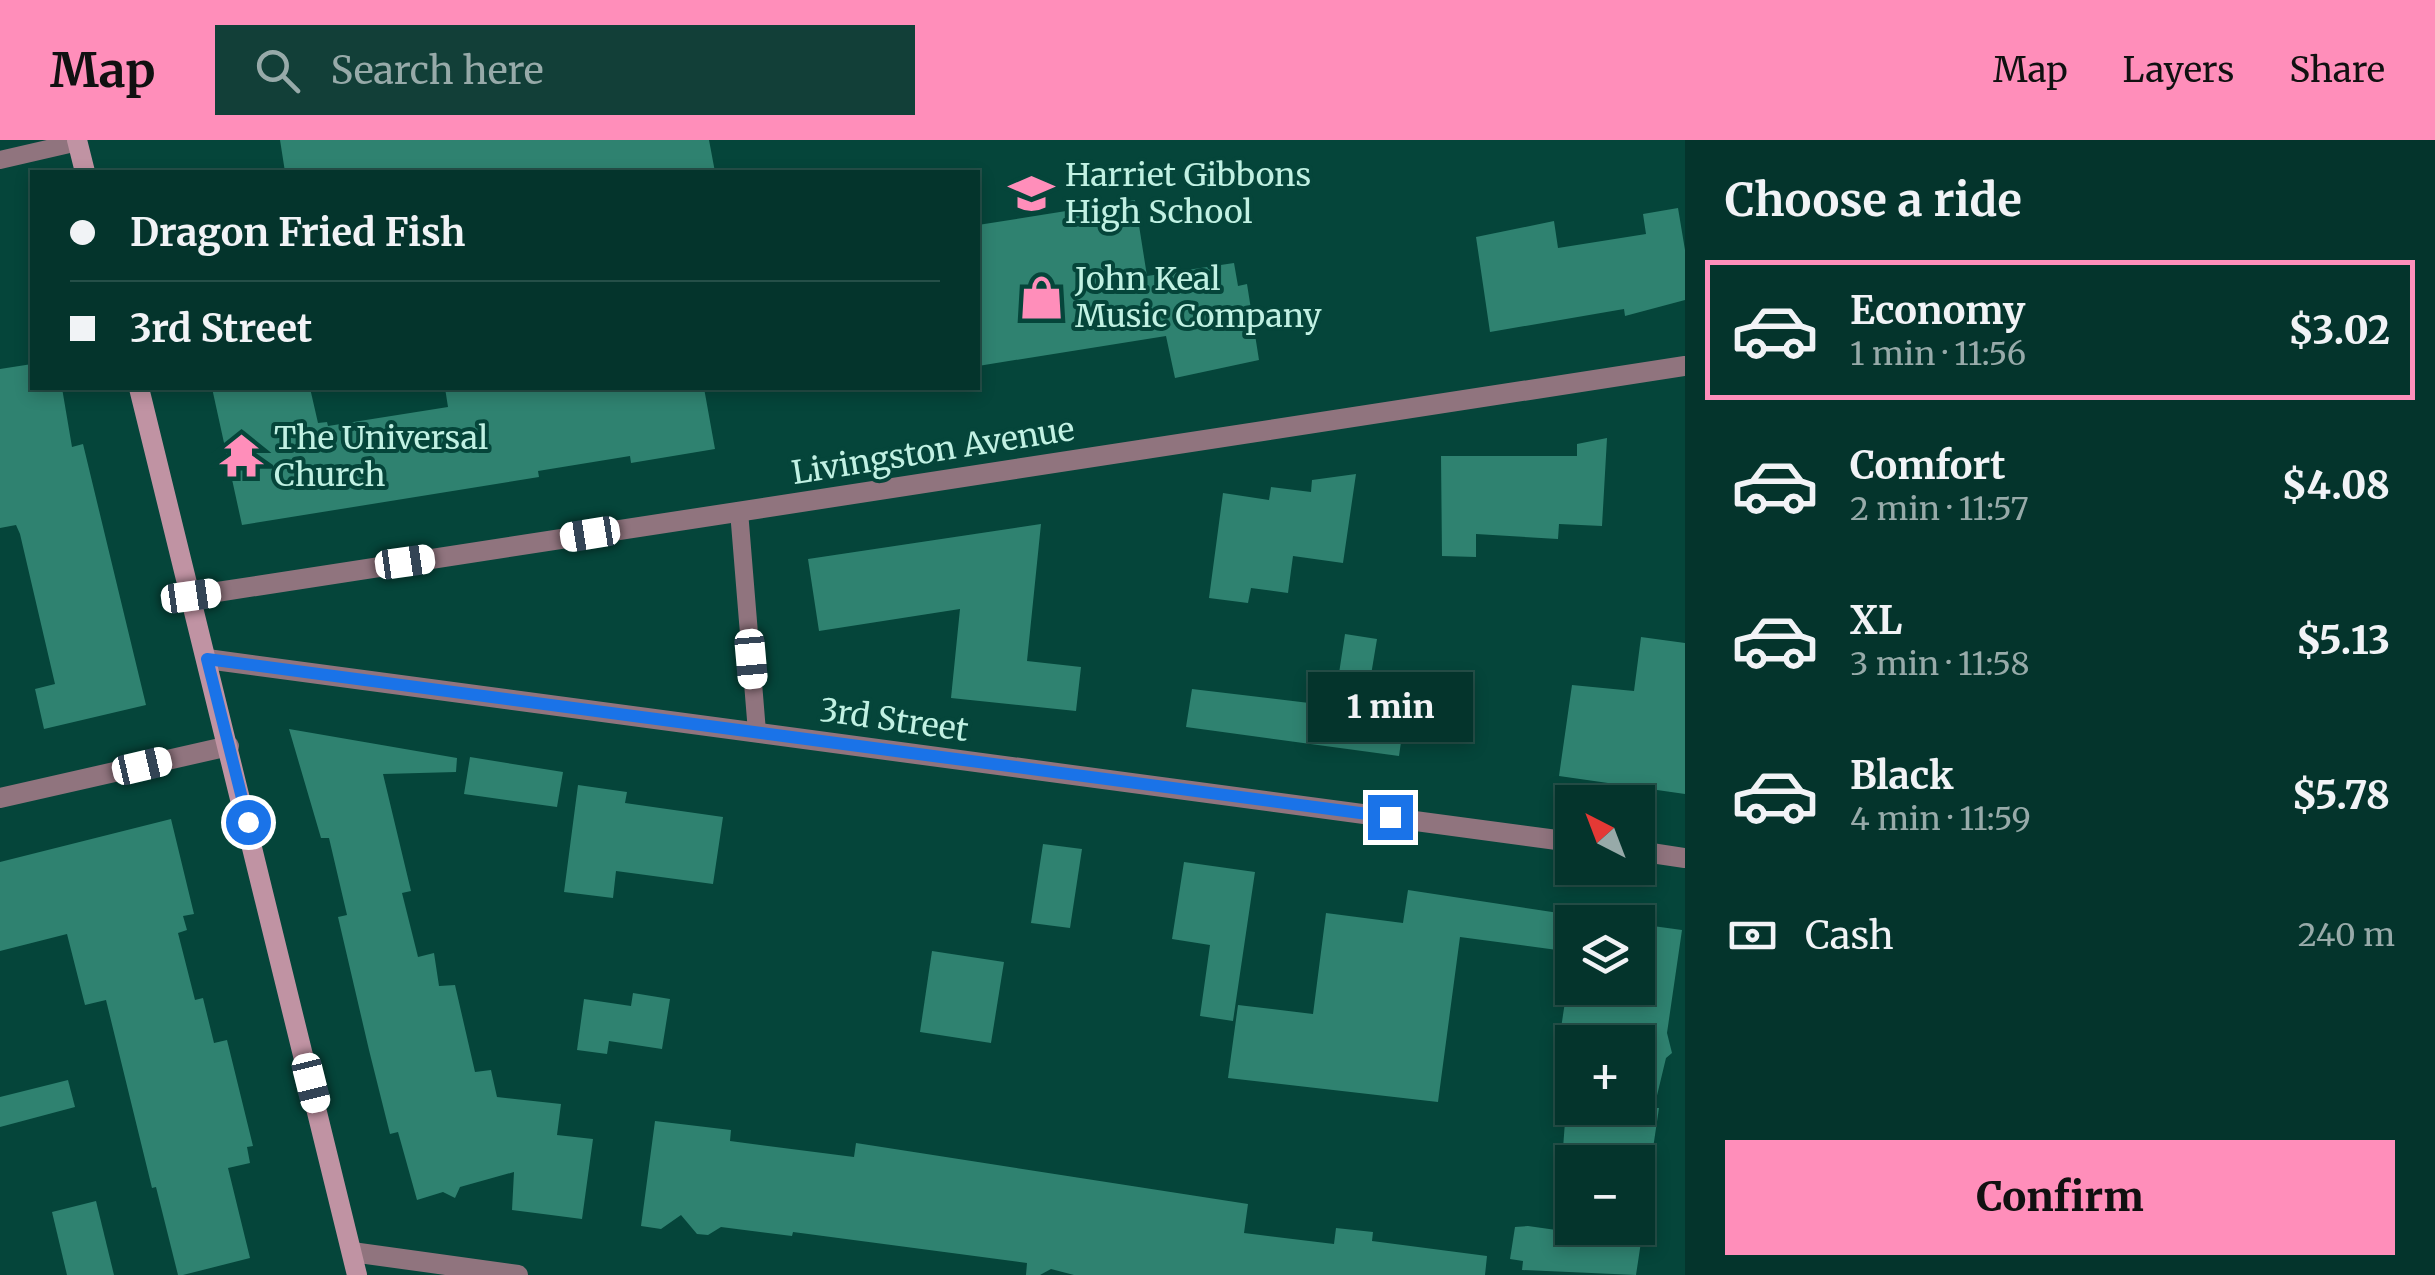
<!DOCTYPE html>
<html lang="en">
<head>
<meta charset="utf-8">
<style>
  body { margin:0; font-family:Merriweather,serif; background:#123f38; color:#f1f3f6; height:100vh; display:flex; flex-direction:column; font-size:38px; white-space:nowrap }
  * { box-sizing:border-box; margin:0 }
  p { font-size:32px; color:#97aaa9 }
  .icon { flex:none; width:55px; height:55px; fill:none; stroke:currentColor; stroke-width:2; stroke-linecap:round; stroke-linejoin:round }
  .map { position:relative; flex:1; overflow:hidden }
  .side { display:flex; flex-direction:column; background:#04342c; width:750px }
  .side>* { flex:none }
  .guide { position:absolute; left:30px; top:30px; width:950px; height:220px; border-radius:0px; box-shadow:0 5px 15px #0003,0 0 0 2px #254f48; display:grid; align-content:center; height:220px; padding:0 40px; background:#04342c }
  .needle { width:65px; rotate:318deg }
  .controls { position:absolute; left:1555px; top:645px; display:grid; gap:20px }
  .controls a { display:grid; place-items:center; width:100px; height:100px; border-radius:0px; background:#04342c; box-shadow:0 5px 15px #0003,0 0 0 2px #254f48; font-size:50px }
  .end { position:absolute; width:45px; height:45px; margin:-22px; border:12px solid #1a73e8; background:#fff; box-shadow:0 0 0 5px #fff }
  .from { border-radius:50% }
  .bubble { position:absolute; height:70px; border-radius:0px; background:#04342c; box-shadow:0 5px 15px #0003,0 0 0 2px #254f48; font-size:32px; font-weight:800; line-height:70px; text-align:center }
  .car { position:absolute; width:30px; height:60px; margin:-30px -15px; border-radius:12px; box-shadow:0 0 8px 2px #0007; background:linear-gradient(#fff 24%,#345 0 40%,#fff 0 76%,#345 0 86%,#fff 0) }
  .guide b { display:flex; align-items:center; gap:35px; height:95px; font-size:38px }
  .guide b+b { border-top:2px solid #254f48 }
  .guide i { width:25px; height:25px; background:#f1f3f6 }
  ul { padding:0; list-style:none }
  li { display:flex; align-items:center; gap:30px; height:140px; margin:0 20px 15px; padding:0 20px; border:5px solid transparent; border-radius:0px }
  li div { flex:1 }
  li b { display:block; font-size:38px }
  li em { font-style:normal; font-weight:800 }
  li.on { border-color:#ff8eba }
  li>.icon { width:90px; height:90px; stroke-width:1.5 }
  h2 { padding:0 40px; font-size:45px; line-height:120px }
  .pay { display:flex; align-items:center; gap:25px; height:110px; padding:0 40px; font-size:38px }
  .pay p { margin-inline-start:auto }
  .cta { display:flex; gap:20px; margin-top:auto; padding:20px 40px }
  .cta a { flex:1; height:115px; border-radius:0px; background:#ff8eba; color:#111; font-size:40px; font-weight:800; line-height:115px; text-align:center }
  header { display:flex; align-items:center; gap:60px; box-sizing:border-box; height:140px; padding:0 50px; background:#ff8eba; color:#111 }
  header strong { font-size:48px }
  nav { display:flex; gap:55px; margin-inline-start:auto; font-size:35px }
  .search { width:700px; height:90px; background:#123f38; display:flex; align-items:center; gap:25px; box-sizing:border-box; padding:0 35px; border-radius:0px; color:#97aaa9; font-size:38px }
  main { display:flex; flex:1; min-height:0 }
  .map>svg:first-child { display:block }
</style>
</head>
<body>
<header>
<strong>Map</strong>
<div class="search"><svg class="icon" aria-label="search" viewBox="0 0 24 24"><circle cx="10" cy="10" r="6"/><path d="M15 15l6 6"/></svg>Search here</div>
<nav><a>Map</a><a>Layers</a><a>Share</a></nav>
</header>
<main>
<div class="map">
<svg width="1685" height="1135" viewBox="0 0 1685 1135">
  <rect width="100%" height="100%" fill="#05453a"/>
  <g fill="#2f8270">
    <polygon points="280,0 709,0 715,32 285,32"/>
    <polygon points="1135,60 1147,136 1234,123 1238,146 1247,144 1259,220 1175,238 1166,196 978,226 978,85"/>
    <polygon points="1678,68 1685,110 1685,160 1625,176 1624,169 1490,192 1476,97 1554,81 1558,108 1646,94 1643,74"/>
    <polygon points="32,224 32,248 62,248 72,307 83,304 146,565 44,589 35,549 55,544 20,394 16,385 0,388 0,229"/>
    <polygon points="212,248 310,248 318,283 327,282 328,286 448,267 445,248 704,248 715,309 631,323 630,316 538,331 539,337 242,385"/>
    <polygon points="1607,298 1602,386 1559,384 1558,399 1476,394 1476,417 1442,416 1441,316 1577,316 1577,304"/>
    <polygon points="1356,334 1343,423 1293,416 1288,453 1251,448 1248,463 1209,458 1223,353 1269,360 1271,347 1311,352 1312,340"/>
    <polygon points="1041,384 1027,521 1081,527 1076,571 951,558 960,469 819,491 808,419"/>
    <polygon points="1345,494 1377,499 1369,547 1408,553 1399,616 1186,587 1192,549 1334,566"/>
    <polygon points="1641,497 1685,503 1685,654 1559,636 1572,545 1634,551"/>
    <polygon points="289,589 457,618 456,632 383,634 411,751 402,753 418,817 434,813 439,846 455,845 475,932 491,930 497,957 561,964 557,995 593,999 582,1079 512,1070 514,1032 460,1047 455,1058 443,1052 417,1060 398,992 390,994 369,910 338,777 347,775 329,698 321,698"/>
    <polygon points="470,617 563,632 557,667 464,654"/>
    <polygon points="578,645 627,652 625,663 723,677 713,744 616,731 613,758 564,752"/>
    <polygon points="171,679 194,774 183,776 187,790 178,793 195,860 203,858 214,903 227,900 253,1006 247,1007 250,1023 228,1028 250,1118 183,1135 178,1135 156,1047 152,1048 106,860 85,865 67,794 0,811 0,722"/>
    <polygon points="1043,704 1082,709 1070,788 1031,783"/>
    <polygon points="1184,722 1255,732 1233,881 1200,876 1210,805 1172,799"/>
    <polygon points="1408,750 1572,775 1572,812 1460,797 1438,962 1228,938 1238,865 1313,874 1326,773 1403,783"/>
    <polygon points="1638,784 1682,790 1667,893 1672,913 1666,918 1654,968 1659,968 1651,1022 1562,1022 1566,968 1638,968 1638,902 1559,902 1567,848 1638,848"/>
    <polygon points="932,811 1004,822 991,903 920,892"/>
    <polygon points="633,853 670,859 662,909 609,901 607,914 577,910 584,859 631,866"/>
    <polygon points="68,940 75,967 0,987 0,957"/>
    <polygon points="655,981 731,990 730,1001 854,1017 856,1003 1248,1064 1244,1093 1334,1104 1336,1088 1373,1092 1372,1101 1487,1116 1485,1135 1074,1135 1051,1129 1040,1135 1026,1135 1027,1123 793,1092 792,1096 721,1087 708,1095 697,1094 681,1075 661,1089 641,1086"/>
    <polygon points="96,1061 114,1135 67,1135 52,1072"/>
    <polygon points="1528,1086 1641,1102 1636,1135 1522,1130 1523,1121 1510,1119 1515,1087"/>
  </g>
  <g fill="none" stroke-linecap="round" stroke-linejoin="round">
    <g stroke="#90747e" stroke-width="18">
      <polyline points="0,20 78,2"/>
      <polyline points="739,371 757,592"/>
    </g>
    <g stroke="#90747e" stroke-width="20">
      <polyline points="191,456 1685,226"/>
      <polyline points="207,519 1572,702"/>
      <polyline points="0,658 229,606"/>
      <polyline points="1638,711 1685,718"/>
      <polyline points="352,1112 518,1135"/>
    </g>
    <g stroke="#c093a3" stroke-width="20">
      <polyline points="77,0 85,32"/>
      <polyline points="139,248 357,1135"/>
    </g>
  </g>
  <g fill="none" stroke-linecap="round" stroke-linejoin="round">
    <polyline stroke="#1a73e8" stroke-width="12" points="248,682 207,519 1390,677"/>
  </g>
  <defs>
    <symbol id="school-bare" viewBox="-9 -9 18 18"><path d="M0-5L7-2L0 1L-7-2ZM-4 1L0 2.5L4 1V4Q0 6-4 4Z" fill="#ff8eba" stroke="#05453a" stroke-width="2.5" paint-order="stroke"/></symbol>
    <symbol id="shop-bare" viewBox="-9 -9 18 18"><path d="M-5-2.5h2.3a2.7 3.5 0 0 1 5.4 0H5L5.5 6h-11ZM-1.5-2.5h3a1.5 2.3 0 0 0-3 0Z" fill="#ff8eba" stroke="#05453a" stroke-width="2.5" paint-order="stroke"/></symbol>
    <symbol id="temple-bare" viewBox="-9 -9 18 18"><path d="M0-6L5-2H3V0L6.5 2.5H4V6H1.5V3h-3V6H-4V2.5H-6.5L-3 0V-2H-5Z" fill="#ff8eba" stroke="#05453a" stroke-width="2.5" paint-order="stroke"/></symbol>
  </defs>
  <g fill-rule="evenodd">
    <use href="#school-bare" x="1000" y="22" width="63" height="63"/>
    <use href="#shop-bare" x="1010" y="126" width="63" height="63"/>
    <use href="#temple-bare" x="210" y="284" width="63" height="63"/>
  </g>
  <g text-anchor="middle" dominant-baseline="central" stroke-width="8" stroke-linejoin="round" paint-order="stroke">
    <g font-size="32" fill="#c1f1e3" stroke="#05453a" text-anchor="start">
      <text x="1065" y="35">Harriet Gibbons<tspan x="1065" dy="37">High School</tspan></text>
      <text x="1075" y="139">John Keal<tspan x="1075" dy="37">Music Company</tspan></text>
      <text x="274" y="298">The Universal<tspan x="274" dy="37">Church</tspan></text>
    </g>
    <g font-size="32" fill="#c1f1e3" stroke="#05453a">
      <text transform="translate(933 311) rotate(-9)">Livingston Avenue</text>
      <text transform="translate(894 580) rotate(8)">3rd Street</text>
    </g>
  </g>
</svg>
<div class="controls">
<a><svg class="needle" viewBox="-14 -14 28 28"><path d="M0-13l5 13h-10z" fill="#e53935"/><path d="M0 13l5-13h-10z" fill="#97aaa9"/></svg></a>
<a><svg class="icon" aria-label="layers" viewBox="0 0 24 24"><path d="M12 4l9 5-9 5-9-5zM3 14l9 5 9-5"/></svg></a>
<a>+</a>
<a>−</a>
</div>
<i class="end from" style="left:248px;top:682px"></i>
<i class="end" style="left:1390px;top:677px"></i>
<div class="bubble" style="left:1308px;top:532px;width:165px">1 min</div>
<i class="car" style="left:590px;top:394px;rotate:261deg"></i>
<i class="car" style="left:405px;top:422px;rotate:82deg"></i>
<i class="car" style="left:191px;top:456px;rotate:82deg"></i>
<i class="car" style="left:751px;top:519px;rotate:175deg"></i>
<i class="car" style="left:142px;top:626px;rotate:77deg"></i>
<i class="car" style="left:311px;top:943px;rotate:166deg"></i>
<div class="guide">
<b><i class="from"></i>Dragon Fried Fish</b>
<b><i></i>3rd Street</b>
</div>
</div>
<section class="side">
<h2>Choose a ride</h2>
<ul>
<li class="on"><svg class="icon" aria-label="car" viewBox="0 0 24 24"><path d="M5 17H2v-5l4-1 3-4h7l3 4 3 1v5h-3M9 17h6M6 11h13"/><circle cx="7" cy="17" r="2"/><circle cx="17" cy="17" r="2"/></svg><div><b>Economy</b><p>1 min · 11:56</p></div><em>$3.02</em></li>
<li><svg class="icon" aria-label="car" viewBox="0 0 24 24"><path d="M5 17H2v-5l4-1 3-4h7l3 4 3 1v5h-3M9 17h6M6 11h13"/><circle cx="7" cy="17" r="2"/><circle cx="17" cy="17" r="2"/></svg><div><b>Comfort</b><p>2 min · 11:57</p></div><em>$4.08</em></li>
<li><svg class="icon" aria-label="car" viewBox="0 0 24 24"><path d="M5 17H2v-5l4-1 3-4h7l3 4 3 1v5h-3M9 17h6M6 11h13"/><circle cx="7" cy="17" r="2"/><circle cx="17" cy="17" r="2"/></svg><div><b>XL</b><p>3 min · 11:58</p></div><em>$5.13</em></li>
<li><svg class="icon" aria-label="car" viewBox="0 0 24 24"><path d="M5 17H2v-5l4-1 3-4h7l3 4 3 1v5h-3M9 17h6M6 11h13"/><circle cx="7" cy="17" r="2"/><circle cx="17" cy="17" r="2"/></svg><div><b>Black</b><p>4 min · 11:59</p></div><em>$5.78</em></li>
</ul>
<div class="pay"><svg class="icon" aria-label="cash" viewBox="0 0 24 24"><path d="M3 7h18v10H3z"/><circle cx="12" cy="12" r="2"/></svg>Cash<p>240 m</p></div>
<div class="cta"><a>Confirm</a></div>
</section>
</main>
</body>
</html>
